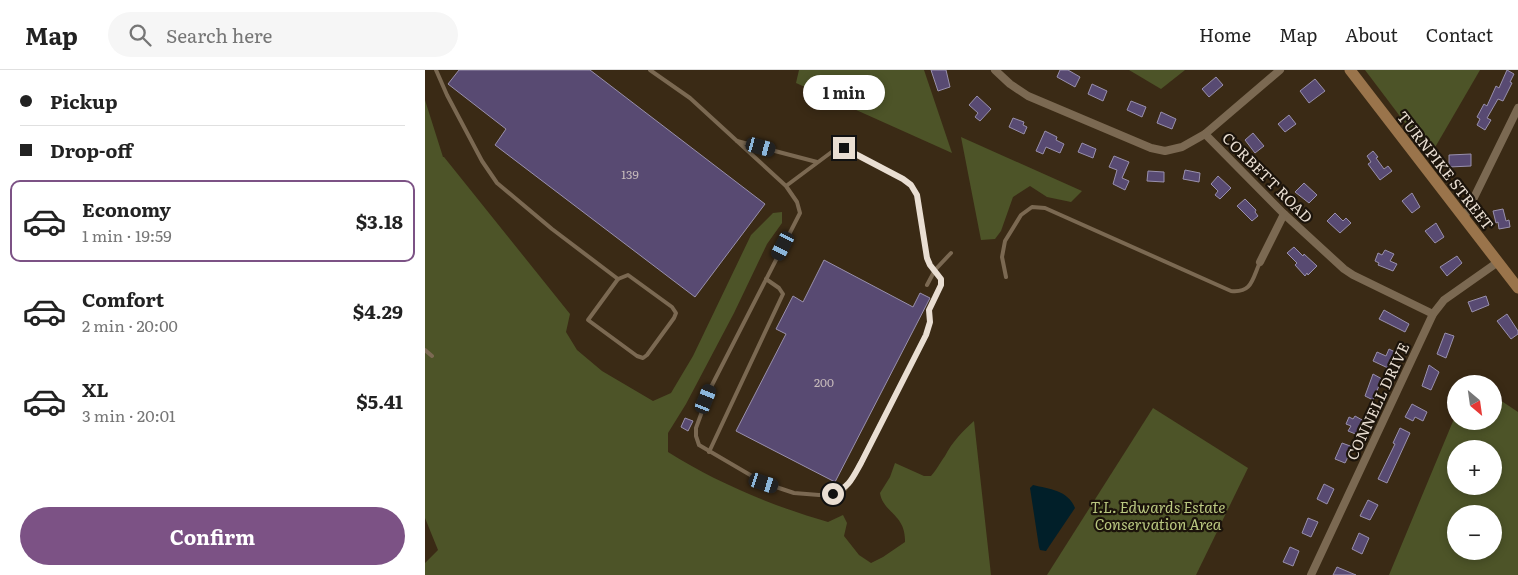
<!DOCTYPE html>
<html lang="en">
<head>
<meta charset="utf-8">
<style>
  body { margin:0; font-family:Literata,serif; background:#f6f6f6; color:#222; height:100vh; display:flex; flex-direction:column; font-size:19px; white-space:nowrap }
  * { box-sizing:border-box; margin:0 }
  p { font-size:16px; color:#767676 }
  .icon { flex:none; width:28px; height:28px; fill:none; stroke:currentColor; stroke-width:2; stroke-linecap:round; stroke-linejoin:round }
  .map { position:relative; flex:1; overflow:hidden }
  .details { display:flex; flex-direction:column; background:#fff; width:425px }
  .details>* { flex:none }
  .hud { display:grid; align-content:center; height:110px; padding:0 20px; background:#fff }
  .needle { width:32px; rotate:151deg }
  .buttons { position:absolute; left:1022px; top:305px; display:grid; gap:10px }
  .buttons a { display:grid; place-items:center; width:55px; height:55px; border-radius:50%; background:#fff; box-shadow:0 2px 8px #0003; font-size:25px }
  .end { position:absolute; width:22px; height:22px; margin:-11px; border:6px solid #e9ded2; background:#111; box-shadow:0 0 0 2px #111 }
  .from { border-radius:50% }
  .bubble { position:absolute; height:35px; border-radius:18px; background:#fff; box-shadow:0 2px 8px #0003; font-size:16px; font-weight:700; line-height:35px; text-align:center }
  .car { position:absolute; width:15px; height:30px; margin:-15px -8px; border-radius:6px; box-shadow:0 0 4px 1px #0007; background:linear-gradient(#222 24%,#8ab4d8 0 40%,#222 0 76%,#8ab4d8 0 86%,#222 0) }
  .hud b { display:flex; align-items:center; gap:18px; height:48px; font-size:19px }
  .hud b+b { border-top:1px solid #e0e0e0 }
  .hud i { width:12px; height:12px; background:#222 }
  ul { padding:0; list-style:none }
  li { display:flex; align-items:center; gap:15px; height:82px; margin:0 10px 8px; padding:0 10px; border:2px solid transparent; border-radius:10px }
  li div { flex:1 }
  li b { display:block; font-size:19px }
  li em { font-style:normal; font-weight:700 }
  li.active { border-color:#7c5285 }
  li>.icon { width:45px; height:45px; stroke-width:1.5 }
  .button { display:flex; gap:10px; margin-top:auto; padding:10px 20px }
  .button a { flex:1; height:58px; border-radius:30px; background:#7c5285; color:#fff; font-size:20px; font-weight:700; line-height:58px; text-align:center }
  header { display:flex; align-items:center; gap:30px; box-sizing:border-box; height:70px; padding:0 25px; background:#fff; border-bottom:1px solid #e0e0e0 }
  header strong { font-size:24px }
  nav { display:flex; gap:28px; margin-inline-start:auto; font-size:18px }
  .search { width:350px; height:45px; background:#f6f6f6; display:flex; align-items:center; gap:12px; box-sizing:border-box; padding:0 18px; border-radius:28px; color:#767676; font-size:19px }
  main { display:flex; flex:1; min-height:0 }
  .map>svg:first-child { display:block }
</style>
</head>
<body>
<header>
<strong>Map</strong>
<div class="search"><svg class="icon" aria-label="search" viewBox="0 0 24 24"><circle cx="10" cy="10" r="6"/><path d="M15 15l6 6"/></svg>Search here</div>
<nav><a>Home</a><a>Map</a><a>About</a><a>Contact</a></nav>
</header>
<main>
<section class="details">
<div class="hud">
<b><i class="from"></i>Pickup</b>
<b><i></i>Drop-off</b>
</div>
<ul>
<li class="active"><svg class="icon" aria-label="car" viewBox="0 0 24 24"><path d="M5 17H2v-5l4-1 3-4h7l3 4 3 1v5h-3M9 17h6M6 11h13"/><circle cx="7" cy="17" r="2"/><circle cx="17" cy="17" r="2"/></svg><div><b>Economy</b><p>1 min · 19:59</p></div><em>$3.18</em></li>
<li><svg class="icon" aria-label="car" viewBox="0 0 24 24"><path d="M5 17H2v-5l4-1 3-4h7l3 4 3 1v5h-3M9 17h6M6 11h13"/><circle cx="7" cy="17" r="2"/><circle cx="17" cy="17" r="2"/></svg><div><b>Comfort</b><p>2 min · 20:00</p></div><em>$4.29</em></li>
<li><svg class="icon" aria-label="car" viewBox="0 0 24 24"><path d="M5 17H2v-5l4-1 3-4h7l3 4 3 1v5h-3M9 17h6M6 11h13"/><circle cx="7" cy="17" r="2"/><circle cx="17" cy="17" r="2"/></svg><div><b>XL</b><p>3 min · 20:01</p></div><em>$5.41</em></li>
</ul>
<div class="button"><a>Confirm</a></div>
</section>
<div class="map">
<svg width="1093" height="505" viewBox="0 0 1093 505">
  <rect width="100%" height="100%" fill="#3a2a15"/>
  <g fill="#4d5428" fill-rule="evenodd">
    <polygon points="374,0 499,0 527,83 371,13"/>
    <polygon points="704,0 760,0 736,19"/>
    <polygon points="940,0 1055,0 1005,86"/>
    <path d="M0 30 18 87H19L145 244 141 262 152 280 177 301 228 331 246 323 268 286 326 165 348 143 357 142V153L342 174 309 243 261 334 243 363V382C290 412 350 437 403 452L418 445 422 453 419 466 434 485 446 493 458 487 480 472C481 444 458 443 455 423L465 407 470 393 499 406H506C512 399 515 393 520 386 527 372 538 361 549 351L566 505H0V493L13 480 0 448Z"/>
    <polygon points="536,67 657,121 646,132 622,127 605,116 588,127 576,161 570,169 556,170"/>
    <path d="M1069 326 1093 342V505H964L1031 344V351H1069ZM1031 379H1069V416H1031ZM1031 444H1069V481H1031Z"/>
    <polygon points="728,338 823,398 771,505 622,505"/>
  </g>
  <path fill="#011f29" d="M608 415C624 419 643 420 650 438L621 481 615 480 614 477 605 418Z"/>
  <g fill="#584a72" stroke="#9990ac">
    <polygon points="34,0 165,0 340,134 270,227 70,75 81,59 23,14"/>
    <polygon points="506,0 521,0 525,17 513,21"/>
    <polygon points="635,0 643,0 655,7 650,17 632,7"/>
    <polygon points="1082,0 1089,4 1085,12 1087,13 1078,31 1073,29 1062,48 1066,50 1060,60 1052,55 1055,49 1052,47 1059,34 1062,36 1071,16 1074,18"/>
    <polygon points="791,7 798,15 784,27 777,19"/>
    <polygon points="890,9 900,21 884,33 875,21"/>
    <polygon points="667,14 682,21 678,31 663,24"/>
    <polygon points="552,26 566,39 555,51 550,47 553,43 544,35"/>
    <polygon points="706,31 721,37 717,47 702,40"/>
    <polygon points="736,42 751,49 747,59 732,53"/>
    <polygon points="864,45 871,54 860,62 853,54"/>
    <polygon points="588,48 599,52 598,55 602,57 599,64 584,57"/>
    <polygon points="620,61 632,67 631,70 639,74 635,83 621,77 618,84 611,81"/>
    <polygon points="828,63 839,76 830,83 820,70"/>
    <polygon points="657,73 671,79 668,88 653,82"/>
    <polygon points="948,81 953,87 951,88 959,99 963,96 967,101 955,110 943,94 946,92 942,86"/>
    <polygon points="1046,84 1046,96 1024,97 1024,85"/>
    <polygon points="689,86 704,92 697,108 704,111 700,120 688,114 692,100 684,97"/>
    <polygon points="760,100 775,103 774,112 758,109"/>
    <polygon points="723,101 739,102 739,112 722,111"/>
    <polygon points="793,106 806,118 795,129 790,125 793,121 786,114"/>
    <polygon points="879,113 892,125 884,133 870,122"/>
    <polygon points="987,123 995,137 987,143 977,131"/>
    <polygon points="820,129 831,140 830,142 833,146 827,151 812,136"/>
    <polygon points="1078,139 1081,151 1084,150 1085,157 1074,159 1073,152 1071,153 1068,141"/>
    <polygon points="910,143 918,151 921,148 926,153 915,163 902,151"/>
    <polygon points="1011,153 1019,167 1010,173 1000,161"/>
    <polygon points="869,177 878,186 879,184 892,196 883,205 882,203 880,206 870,195 872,193 862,183"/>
    <polygon points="960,180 969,184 965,191 972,194 968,201 953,195 954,193 950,191 953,183 957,185"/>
    <polygon points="1032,186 1037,193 1022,206 1015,197"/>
    <polygon points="399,190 488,237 495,223 505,228 410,412 311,361 361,264 351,259 368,226 378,232"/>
    <polygon points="1061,226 1064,235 1047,242 1043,232"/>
    <polygon points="959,240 984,254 980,262 954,249"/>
    <polygon points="1082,244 1093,261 1093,264 1086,269 1072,251"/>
    <polygon points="1020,263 1029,266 1021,288 1012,284"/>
    <polygon points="964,279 970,282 963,298 948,291 952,282 961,286"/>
    <polygon points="1004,295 1014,302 1006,320 997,316"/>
    <polygon points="948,304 957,309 948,330 940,326"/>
    <polygon points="987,334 1002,342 998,351 990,347 988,351 980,347"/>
    <polygon points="930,346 939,351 933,365 923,361 926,356 921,354 924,347 928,349"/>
    <polygon points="260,348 268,351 263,361 256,357"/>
    <polygon points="975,358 985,363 962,413 953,409 970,374 968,373"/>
    <polygon points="917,373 928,377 920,393 910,389"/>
    <polygon points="899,414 909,419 902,434 892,429"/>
    <polygon points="943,430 953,435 945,450 935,446"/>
    <polygon points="883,448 893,452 886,467 877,463"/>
    <polygon points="934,463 944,468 937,484 927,479"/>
    <polygon points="865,477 874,481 868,496 858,492"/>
    <polygon points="912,497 931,505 908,505"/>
  </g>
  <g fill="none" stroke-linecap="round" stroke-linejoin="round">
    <g stroke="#7b6952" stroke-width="4">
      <polyline points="11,0 22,25 57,91 72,113 127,159 193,209"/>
      <polyline points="225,0 265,28 361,116 372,132 375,143 286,317 271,358 271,366 274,375 339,413 369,423 394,425 408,424 420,419 427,409 501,265 505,252 504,240 516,215 516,209 505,195 502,188 492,125 486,115 478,109 419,78 412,78 361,116"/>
      <polyline points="312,71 392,92"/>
      <polygon points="203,205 247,237 251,243 249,248 222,285 218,288 212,286 163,250 193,209"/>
      <path d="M581 207 577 187 580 171 596 145 607 137 620 138 806 221C827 223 827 210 835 192"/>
      <polyline points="502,215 510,200 526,183"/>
      <polyline points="0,280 7,286"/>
      <polyline points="284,382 358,224 354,218 341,209"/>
    </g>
    <g stroke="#7b6952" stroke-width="8">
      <polyline points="570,0 585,14 603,26 726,78 740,81 757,77 780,64 855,0"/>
      <polyline points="780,64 859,144 919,199 928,205 1008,244"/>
      <polyline points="1039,148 1093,38"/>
      <polyline points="835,192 859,144"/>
      <polyline points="886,505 1008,244 1019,230 1073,192"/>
    </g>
    <polyline stroke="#9a744b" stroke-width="11" points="925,0 1093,218"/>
  </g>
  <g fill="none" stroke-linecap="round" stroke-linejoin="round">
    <path stroke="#e9ded2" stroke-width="6" d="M408 424C425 416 427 409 436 393L501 265 505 252 504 240 516 215V209L505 195 502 188 492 125 486 115 478 109 419 78"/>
  </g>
  <g text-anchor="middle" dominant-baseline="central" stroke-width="4.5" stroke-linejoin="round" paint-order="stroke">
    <g font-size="12" fill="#c5b9ba">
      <text x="205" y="104">139</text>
      <text x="399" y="312">200</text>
    </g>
    <g font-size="15" fill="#e9ded2" stroke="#1c140b">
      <text transform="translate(1021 100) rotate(52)">TURNPIKE STREET</text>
      <text transform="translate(843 107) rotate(45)">CORBETT ROAD</text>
      <text transform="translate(952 331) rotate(-65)">CONNELL DRIVE</text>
    </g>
    <g font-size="15" font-style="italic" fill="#bac880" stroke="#1c140b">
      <text x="733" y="436">T.L. Edwards Estate<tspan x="733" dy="17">Conservation Area</tspan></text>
    </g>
  </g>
</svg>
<div class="buttons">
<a><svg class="needle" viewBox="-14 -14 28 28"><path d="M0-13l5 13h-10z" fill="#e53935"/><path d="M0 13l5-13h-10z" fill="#767676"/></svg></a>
<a>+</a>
<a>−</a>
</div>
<i class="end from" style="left:408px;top:424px"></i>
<i class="end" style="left:419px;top:78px"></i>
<div class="bubble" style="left:378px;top:5px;width:82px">1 min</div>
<i class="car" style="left:336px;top:77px;rotate:105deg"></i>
<i class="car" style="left:358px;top:176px;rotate:207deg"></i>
<i class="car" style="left:281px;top:329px;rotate:22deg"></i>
<i class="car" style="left:339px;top:413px;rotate:108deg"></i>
</div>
</main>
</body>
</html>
